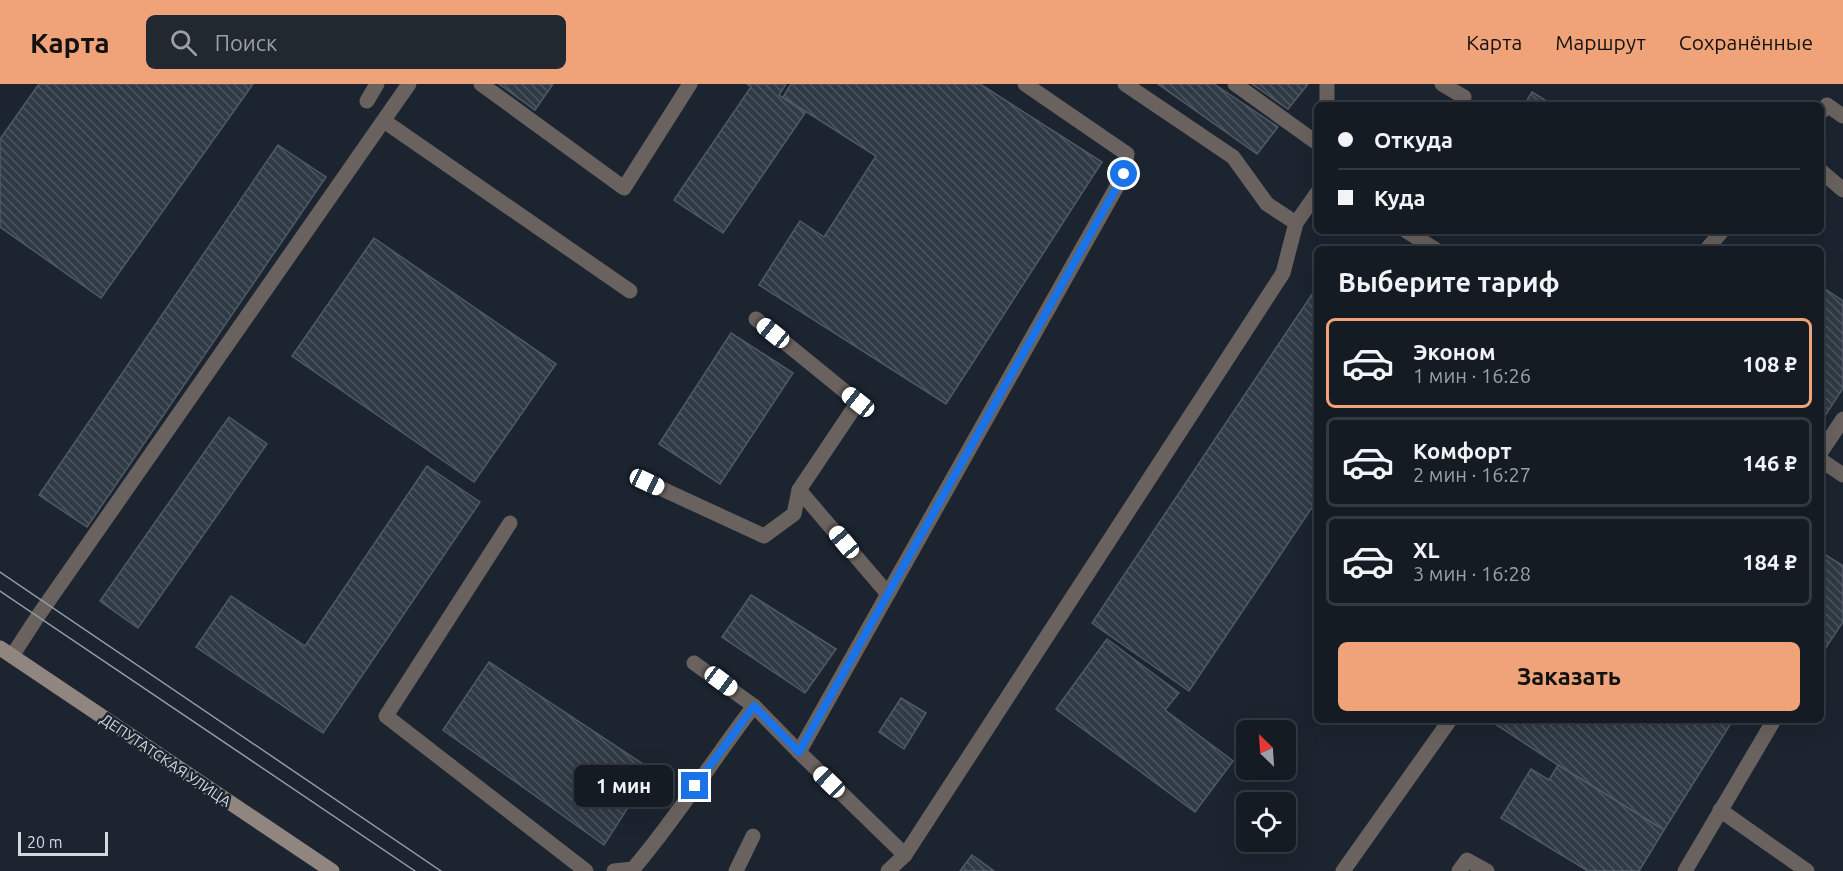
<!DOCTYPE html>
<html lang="ru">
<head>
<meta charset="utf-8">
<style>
  body { margin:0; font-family:Ubuntu,sans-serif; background:#212830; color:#f1f3f6; height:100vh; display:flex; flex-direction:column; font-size:22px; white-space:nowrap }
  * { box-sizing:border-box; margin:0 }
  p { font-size:20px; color:#9da1a6 }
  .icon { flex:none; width:33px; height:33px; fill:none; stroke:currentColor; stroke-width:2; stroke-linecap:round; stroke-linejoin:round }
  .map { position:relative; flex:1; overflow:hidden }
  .panel { position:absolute; left:1314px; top:162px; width:510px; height:477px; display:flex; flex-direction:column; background:#141b23; border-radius:9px; box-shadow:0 6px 24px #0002,0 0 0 2px #333941 }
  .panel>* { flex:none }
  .banner { position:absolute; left:1314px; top:18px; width:510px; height:132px; border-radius:9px; box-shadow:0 6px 24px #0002,0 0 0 2px #333941; display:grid; align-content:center; height:132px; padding:0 24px; background:#141b23 }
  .needle { width:39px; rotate:335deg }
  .fabs { position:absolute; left:1236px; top:636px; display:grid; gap:12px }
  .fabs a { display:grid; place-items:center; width:60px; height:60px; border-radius:9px; background:#141b23; box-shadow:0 6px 24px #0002,0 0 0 2px #333941; font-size:30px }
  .scale { position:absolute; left:18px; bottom:15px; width:90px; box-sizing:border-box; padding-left:6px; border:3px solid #d2d8e0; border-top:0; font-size:16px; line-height:21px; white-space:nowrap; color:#d2d8e0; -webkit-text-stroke:4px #1b242f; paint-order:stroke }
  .end { position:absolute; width:27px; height:27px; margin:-14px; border:8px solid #1a73e8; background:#fff; box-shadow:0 0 0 3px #fff }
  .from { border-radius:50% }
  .bubble { position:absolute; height:42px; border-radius:9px; background:#141b23; box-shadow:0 6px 24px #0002,0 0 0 2px #333941; font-size:20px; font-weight:700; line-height:42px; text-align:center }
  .car { position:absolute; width:18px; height:36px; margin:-18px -9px; border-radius:8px; box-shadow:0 0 4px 2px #0007; background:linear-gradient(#fff 24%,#345 0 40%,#fff 0 76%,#345 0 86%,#fff 0) }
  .banner b { display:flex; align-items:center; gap:21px; height:57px; font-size:22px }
  .banner b+b { border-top:2px solid #333941 }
  .banner i { width:15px; height:15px; background:#f1f3f6 }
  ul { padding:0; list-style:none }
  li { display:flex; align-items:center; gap:18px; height:90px; margin:0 12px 9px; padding:0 12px; border:3px solid #333941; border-radius:9px }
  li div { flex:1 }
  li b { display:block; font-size:22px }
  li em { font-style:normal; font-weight:700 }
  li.current { border-color:#f0a378 }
  li>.icon { width:54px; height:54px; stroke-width:1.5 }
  h2 { padding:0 24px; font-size:27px; line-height:72px }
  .button { display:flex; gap:12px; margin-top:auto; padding:12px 24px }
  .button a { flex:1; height:69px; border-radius:9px; background:#f0a378; color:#111; font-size:24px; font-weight:700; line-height:69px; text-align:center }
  header { display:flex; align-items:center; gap:36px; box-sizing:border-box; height:84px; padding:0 30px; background:#f0a378; color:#111 }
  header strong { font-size:28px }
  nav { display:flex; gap:33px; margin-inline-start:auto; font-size:21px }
  .search { width:420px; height:54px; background:#212830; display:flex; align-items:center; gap:15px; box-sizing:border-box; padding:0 21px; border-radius:9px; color:#9da1a6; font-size:22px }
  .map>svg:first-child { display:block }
</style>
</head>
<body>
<header>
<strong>Карта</strong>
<div class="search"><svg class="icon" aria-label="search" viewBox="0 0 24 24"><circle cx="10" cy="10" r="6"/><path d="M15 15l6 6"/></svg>Поиск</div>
<nav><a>Карта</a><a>Маршрут</a><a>Сохранённые</a></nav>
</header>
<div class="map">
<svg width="1843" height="787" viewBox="0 0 1843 787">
  <defs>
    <pattern id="building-back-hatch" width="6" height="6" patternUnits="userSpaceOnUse" patternTransform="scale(1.5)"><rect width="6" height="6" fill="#303a45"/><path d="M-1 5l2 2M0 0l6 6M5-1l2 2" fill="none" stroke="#4d5660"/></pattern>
  </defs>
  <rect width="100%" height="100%" fill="#1b242f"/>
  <g fill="url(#building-back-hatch)" stroke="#505a66" stroke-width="1.5">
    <polygon points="39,0 253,0 101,214 0,143 0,55"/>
    <polygon points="499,0 553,0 535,26"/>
    <polygon points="747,0 786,0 779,11 805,29 723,149 674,116 751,3"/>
    <polygon points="791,0 980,0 1102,78 946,320 759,201 800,137 824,153 876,72 783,13"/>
    <polygon points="1158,0 1214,0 1278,43 1257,70"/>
    <polygon points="1252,0 1308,0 1288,25"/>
    <polygon points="1532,8 1553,21 1524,21"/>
    <polygon points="278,61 326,93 87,443 39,411"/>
    <polygon points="374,154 556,280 474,398 292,272"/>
    <polygon points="1821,202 1843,217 1843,304 1821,338"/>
    <polygon points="1317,203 1317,416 1189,607 1092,539"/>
    <polygon points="731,249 793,289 720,400 659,360"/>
    <polygon points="229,333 267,360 138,544 100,517"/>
    <polygon points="427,382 480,418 323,649 196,563 231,512 305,562"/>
    <polygon points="1821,468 1843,482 1843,538 1823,568 1821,567"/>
    <polygon points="751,511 836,565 805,609 722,553"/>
    <polygon points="1107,555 1179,609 1165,626 1233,677 1195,728 1056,625"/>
    <polygon points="489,578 652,686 604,761 443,646"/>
    <polygon points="901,614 926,629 904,665 879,648"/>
    <polygon points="1489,636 1733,636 1664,746 1558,681"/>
    <polygon points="1558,681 1664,746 1639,787 1588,787 1501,734 1531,685 1549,696"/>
    <polygon points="972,771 994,787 960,787"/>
  </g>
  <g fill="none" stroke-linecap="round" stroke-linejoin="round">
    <g stroke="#69625e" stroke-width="15">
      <polyline points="481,0 624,104 690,0"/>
      <polyline points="1125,0 1233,73 1267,120 1296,139"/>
      <polyline points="1235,0 1317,59"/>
      <polyline points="1327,0 1327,21"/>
      <polyline points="1442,0 1464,13"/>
      <polyline points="367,17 377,0"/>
      <polyline points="1821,28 1827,21 1843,32"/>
      <polyline points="384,37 630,207"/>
      <polyline points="1821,87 1843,106"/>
      <polyline points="1406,147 1435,165"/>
      <polyline points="1707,165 1722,147"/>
      <polyline points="1821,368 1843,335"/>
      <polyline points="1821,376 1843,391"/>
      <polyline points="647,398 764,452 794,430 799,406 858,318 756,235"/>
      <polyline points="799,406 888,510"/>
      <polyline points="510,439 386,632 586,787"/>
      <polyline points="12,572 38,532 409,0"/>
      <polyline points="694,579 754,622 799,668"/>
      <polyline points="1720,726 1807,787"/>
      <polyline points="905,771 799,668 1124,90 1127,70 1025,0"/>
      <path d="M614 787 633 785C677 734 713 675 754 622"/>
      <polyline points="736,787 753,752"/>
      <polyline points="888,787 905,771 1283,189 1296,139 1317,109"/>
      <polyline points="1343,787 1450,636"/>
      <polyline points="1459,787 1467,776 1487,787"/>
      <polyline points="1685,787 1774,636"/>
    </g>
    <polyline stroke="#90857f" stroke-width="15" points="0,564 332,787"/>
    <g stroke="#949ba4" stroke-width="1.5">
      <polyline points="0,488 441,787"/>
      <polyline points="0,507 415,787"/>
    </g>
  </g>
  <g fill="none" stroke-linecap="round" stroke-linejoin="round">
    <polyline stroke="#1a73e8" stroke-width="8" points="695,702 754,622 799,668 1124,90"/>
  </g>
  <g text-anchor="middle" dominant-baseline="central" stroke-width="5" stroke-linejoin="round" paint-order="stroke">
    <g font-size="15" fill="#d2d8e0" stroke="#1b242f">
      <text transform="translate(166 676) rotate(34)">ДЕПУТАТСКАЯ УЛИЦА</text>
    </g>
  </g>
</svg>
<div class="fabs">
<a><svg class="needle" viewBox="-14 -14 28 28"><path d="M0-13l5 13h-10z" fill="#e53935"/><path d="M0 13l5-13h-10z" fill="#9da1a6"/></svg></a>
<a><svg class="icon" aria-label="locate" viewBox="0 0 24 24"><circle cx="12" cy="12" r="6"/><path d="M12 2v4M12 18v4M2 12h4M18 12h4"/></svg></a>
</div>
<div class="scale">20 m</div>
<i class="end from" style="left:1124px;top:90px"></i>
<i class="end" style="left:695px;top:702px"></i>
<div class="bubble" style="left:574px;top:681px;width:99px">1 мин</div>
<i class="car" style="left:773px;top:249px;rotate:309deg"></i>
<i class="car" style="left:858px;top:318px;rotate:309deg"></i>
<i class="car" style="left:647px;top:398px;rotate:115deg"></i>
<i class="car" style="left:844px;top:458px;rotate:320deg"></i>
<i class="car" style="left:721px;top:597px;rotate:127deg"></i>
<i class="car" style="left:829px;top:698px;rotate:314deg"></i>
<div class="banner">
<b><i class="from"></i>Откуда</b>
<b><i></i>Куда</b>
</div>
<section class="panel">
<h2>Выберите тариф</h2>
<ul>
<li class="current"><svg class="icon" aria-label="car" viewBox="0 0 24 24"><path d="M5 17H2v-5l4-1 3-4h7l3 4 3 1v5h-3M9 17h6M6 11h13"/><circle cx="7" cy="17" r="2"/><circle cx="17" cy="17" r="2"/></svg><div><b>Эконом</b><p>1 мин · 16:26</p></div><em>108 ₽</em></li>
<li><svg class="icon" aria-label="car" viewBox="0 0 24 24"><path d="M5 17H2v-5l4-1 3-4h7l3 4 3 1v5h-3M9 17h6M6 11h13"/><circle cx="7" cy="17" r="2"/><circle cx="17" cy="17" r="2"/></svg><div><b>Комфорт</b><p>2 мин · 16:27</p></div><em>146 ₽</em></li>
<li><svg class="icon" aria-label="car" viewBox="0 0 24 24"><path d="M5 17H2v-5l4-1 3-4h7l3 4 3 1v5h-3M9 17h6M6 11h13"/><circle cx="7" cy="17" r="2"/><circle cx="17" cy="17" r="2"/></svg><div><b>XL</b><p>3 мин · 16:28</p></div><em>184 ₽</em></li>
</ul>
<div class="button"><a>Заказать</a></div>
</section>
</div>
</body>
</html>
